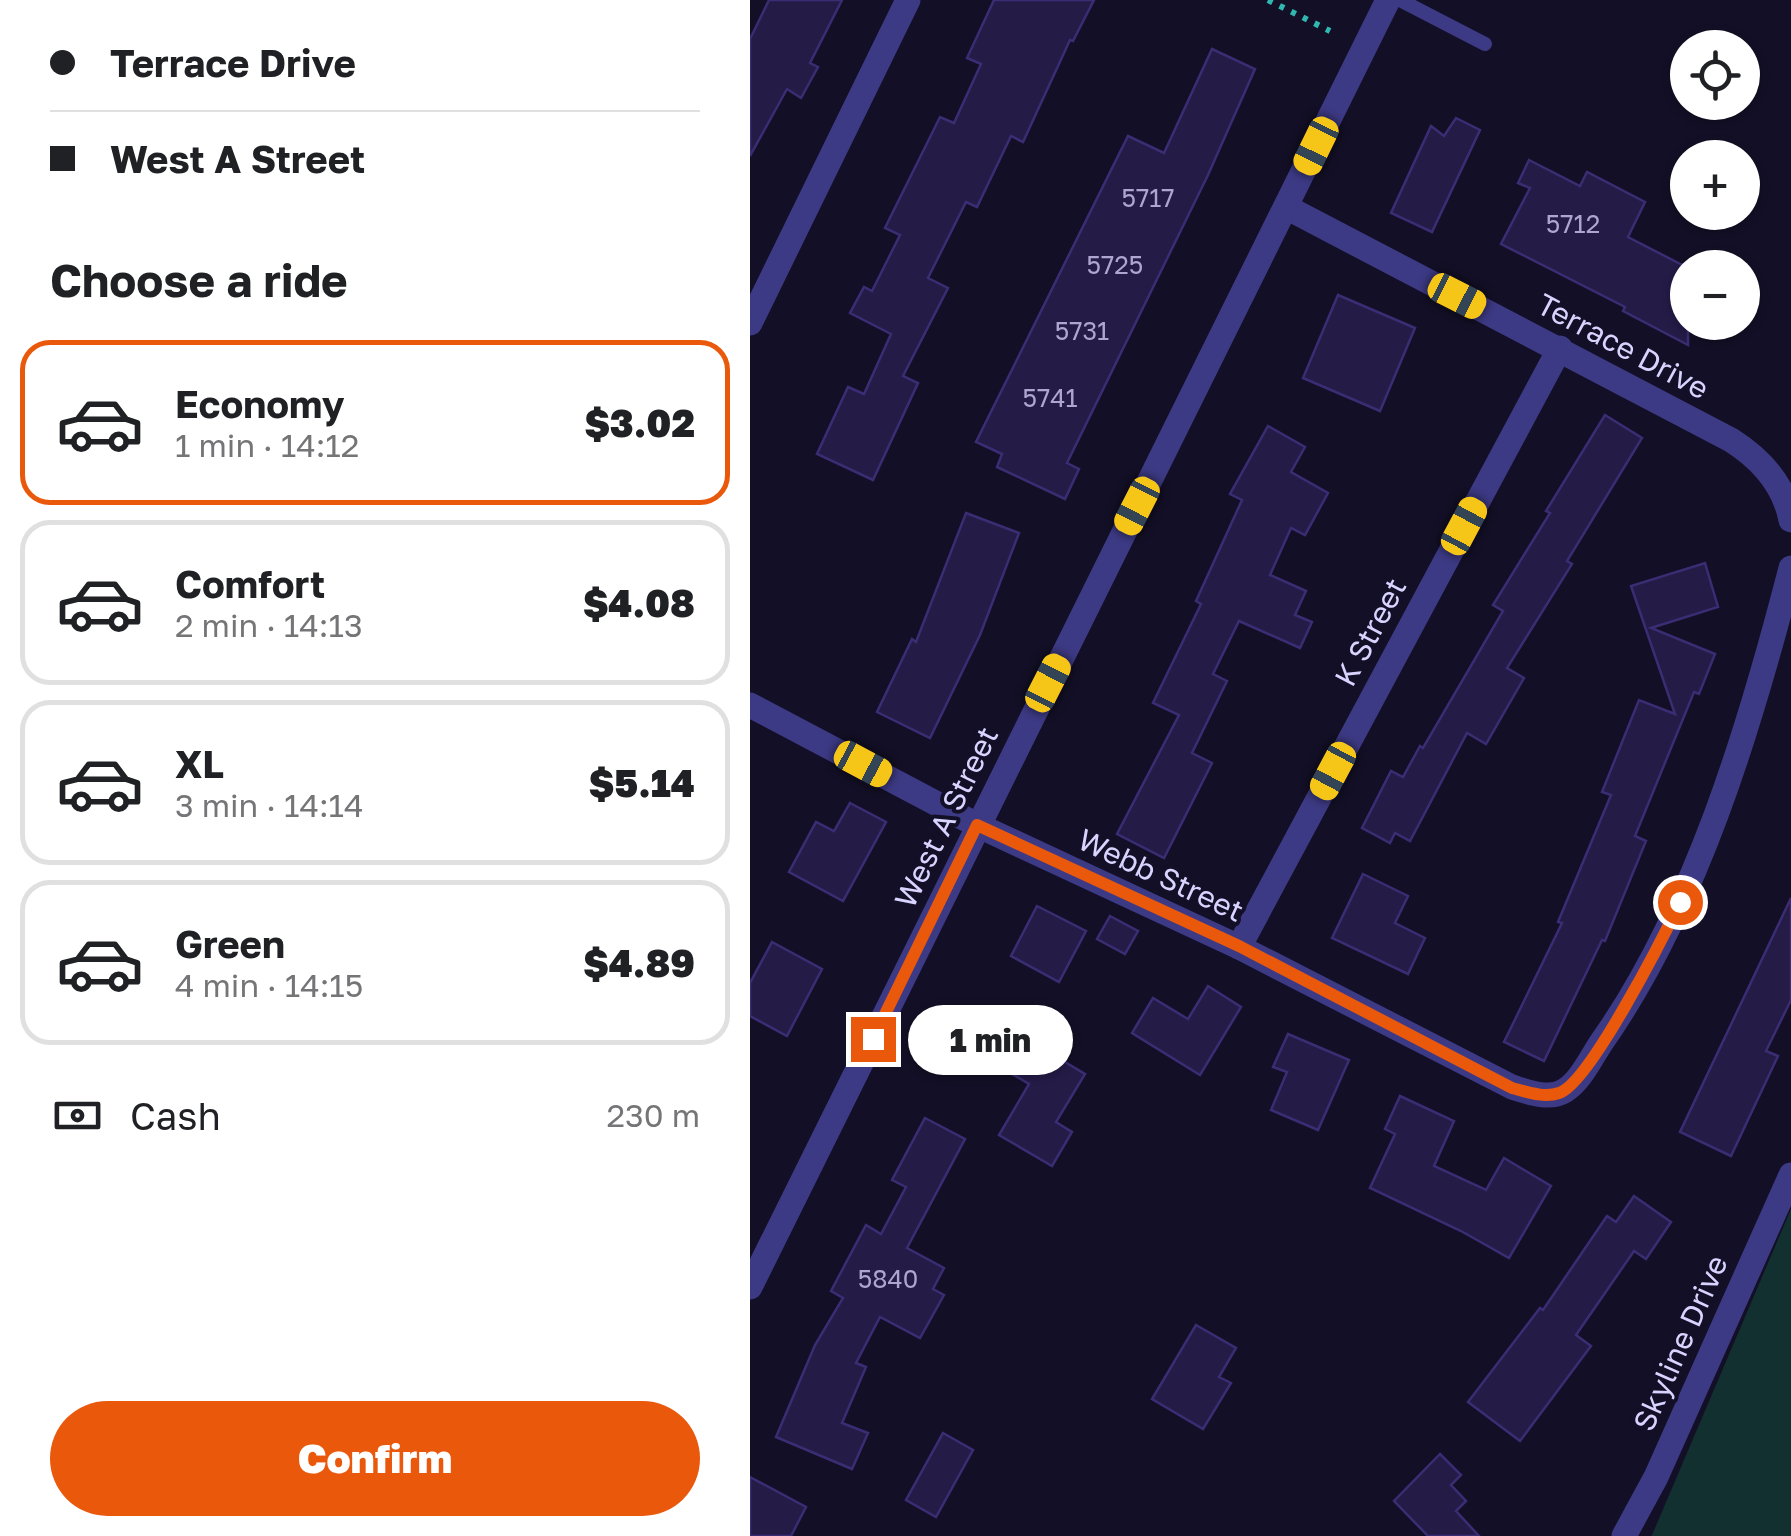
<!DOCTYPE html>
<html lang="en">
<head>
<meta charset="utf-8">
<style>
  body { margin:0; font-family:"Golos Text",sans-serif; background:#f6f6f6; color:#202124; height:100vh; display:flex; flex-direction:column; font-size:38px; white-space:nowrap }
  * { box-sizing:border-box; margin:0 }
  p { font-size:32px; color:#757577 }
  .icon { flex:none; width:55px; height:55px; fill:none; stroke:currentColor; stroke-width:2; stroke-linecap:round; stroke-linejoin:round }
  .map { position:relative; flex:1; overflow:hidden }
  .sheet { display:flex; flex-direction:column; background:#fff; width:750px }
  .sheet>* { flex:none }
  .guide { display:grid; align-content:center; height:220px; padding:0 50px; background:#fff }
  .controls { position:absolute; left:920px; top:30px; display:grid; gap:20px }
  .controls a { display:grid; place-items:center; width:90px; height:90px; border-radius:50%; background:#fff; box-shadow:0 2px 8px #0004; font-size:50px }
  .end { position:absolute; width:45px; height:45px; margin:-22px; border:12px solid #ea580c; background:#fff; box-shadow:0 0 0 5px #fff }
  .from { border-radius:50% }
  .bubble { position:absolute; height:70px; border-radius:35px; background:#fff; box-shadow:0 2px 8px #0004; font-size:32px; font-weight:800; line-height:70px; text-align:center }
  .car { position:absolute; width:30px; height:60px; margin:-30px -15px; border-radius:12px; box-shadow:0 0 8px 2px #0007; background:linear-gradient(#f5c518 24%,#345 0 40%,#f5c518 0 76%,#345 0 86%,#f5c518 0) }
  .guide b { display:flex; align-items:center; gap:35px; height:95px; font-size:38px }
  .guide b+b { border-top:2px solid #e0e0e0 }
  .guide i { width:25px; height:25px; background:#202124 }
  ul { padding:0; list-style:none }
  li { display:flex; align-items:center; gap:30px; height:165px; margin:0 20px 15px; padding:0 30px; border:5px solid #e0e0e0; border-radius:30px }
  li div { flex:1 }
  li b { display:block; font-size:38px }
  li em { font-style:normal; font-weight:800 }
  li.selected { border-color:#ea580c }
  li>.icon { width:90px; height:90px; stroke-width:1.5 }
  h2 { padding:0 50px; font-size:45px; line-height:120px }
  .pay { display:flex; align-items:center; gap:25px; height:110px; padding:0 50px; font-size:38px }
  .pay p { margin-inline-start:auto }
  .primary-button { display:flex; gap:20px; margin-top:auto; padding:20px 50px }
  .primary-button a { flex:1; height:115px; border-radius:60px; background:#ea580c; color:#fff; font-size:40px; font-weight:800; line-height:115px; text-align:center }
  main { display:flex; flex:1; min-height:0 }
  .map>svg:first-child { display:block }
</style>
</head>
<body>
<main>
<section class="sheet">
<div class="guide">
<b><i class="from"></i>Terrace Drive</b>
<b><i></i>West A Street</b>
</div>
<h2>Choose a ride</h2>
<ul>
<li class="selected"><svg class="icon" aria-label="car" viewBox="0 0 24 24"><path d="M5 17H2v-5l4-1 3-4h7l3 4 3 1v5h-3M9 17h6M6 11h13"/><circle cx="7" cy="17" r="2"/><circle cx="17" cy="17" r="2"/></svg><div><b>Economy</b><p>1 min · 14:12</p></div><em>$3.02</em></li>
<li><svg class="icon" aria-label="car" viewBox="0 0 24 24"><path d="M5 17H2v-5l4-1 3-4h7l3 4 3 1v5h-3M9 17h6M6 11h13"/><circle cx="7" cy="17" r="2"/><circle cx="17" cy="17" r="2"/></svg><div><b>Comfort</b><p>2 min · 14:13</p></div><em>$4.08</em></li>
<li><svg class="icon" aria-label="car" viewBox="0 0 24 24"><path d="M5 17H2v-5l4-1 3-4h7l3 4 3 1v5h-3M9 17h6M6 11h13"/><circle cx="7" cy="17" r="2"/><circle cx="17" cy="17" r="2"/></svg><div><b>XL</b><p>3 min · 14:14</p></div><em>$5.14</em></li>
<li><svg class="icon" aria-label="car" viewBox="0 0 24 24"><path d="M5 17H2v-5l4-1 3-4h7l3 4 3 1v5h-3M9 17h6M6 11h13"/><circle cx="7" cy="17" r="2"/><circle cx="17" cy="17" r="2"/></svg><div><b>Green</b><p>4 min · 14:15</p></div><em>$4.89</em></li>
</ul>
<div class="pay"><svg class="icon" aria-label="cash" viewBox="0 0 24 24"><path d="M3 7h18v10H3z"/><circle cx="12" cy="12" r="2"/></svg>Cash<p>230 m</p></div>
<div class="primary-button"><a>Confirm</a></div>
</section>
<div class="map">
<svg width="1041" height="1536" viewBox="0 0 1041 1536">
  <rect width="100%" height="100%" fill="#130f26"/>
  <polygon fill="#12302f" points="1041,1209 1041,1536 901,1536 902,1535"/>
  <g fill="#241b47" stroke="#3b2d73" stroke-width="2.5">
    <polygon points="19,0 92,0 60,63 68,67 51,98 37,89 0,156 0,39"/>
    <polygon points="244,0 344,0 323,41 320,40 273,142 261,136 227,207 216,202 178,278 198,288 153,376 168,383 123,480 67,454 98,387 114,394 141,334 100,313 114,287 122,291 150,235 135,228 190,117 204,123 231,64 217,58"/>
    <polygon points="462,49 505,69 458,175 317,463 329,469 315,499 247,467 252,454 226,442 378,136 414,153"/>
    <polygon points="706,118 730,130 682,232 641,213 681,126 694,136"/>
    <polygon points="779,160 830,186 837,172 895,202 878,237 938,268 938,345 873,311 875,307 751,244 780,188 768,183"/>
    <polygon points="588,295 665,328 630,411 553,378"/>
    <polygon points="855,415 892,438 817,561 822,564 757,668 774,678 736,744 717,733 660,841 645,833 640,843 612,828 641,771 653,777 670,746 673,748 753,611 743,605 800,513 796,511"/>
    <polygon points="518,426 555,447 541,472 578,493 555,535 541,528 520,575 556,591 545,615 562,622 550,648 489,621 463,674 477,681 442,753 462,763 414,858 367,834 429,715 403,703 451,604 446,601 492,500 480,494"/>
    <polygon points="216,513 269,533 230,635 180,738 127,712 162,639 166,642"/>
    <polygon points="955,563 968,607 901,628 965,654 949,694 944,692 885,836 896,841 855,941 852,940 794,1061 754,1042 812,923 808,922 861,795 852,792 889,700 925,714 881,586"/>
    <polygon points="100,803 136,822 93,901 39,872 66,822 84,831"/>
    <polygon points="613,874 658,896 645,923 675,938 658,974 582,938"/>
    <polygon points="1041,898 1041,1000 1016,1051 1028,1056 981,1156 930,1132"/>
    <polygon points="287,906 336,931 309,982 261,956"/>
    <polygon points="360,916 388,931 375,954 347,939"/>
    <polygon points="22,942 72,969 37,1036 0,1016 0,983"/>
    <polygon points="458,986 491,1007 450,1075 382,1033 403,998 438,1019"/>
    <polygon points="261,1030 335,1074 306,1122 322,1132 302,1166 249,1135 279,1084 242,1062"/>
    <polygon points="538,1034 599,1060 568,1130 521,1110 537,1072 523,1067"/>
    <polygon points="650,1096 704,1121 684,1166 736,1190 754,1158 801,1186 759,1258 711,1231 620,1188 645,1134 635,1129"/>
    <polygon points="175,1118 215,1139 157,1248 194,1268 183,1289 194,1295 170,1338 130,1317 106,1363 116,1367 92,1423 118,1433 102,1469 26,1437 65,1345 93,1298 81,1291 116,1225 131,1234 156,1187 142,1180"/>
    <polygon points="884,1196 921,1222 896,1259 884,1251 826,1335 841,1346 770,1441 718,1402 790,1308 793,1310 857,1216 866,1222"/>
    <polygon points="446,1325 486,1348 469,1377 481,1383 453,1429 402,1399"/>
    <polygon points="193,1433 223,1450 186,1517 156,1500"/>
    <polygon points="690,1454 711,1475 701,1485 716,1501 706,1511 729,1536 678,1536 644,1501"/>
    <polygon points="0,1477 56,1507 41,1536 0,1536"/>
  </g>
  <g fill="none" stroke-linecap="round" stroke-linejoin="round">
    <polyline stroke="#2fb8b0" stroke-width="6" stroke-dasharray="5 8" stroke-linecap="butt" points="518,0 580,31"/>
    <polyline stroke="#3d3a85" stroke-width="14" points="650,0 735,44"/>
    <g stroke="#3d3a85" stroke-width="25">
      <path d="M536 207 981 440C1011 459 1034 484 1041 520"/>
      <polyline points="0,323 158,0"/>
      <path d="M0 705 227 825 489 947 762 1087C778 1092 799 1100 814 1091 830 1082 841 1058 851 1043 946 908 1000 727 1041 568"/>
      <polyline points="489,947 810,348"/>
    </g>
    <g stroke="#3d3a85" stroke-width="25">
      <polyline points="0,1287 638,0"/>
      <polyline points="874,1536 906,1477 1041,1175"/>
    </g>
  </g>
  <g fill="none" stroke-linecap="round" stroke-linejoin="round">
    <path stroke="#ea580c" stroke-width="12" d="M123 1039 227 825 489 946 762 1088C777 1092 794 1098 809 1093 839 1084 914 936 930 902"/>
  </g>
  <g text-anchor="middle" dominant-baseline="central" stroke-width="8" stroke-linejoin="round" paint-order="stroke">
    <g font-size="25" fill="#aca6d1">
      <text x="398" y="197">5717</text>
      <text x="823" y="223">5712</text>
      <text x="365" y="264">5725</text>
      <text x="332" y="330">5731</text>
      <text x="300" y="397">5741</text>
      <text x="138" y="1278">5840</text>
    </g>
    <g font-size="30" fill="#d9d4ff" stroke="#130f26">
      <text transform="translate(873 346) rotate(28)">Terrace Drive</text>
      <text transform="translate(620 632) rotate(-62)">K Street</text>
      <text transform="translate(196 817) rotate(-64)">West A Street</text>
      <text transform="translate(411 875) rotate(25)">Webb Street</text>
      <text transform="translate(930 1343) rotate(-66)">Skyline Drive</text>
    </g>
  </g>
</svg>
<div class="controls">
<a><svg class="icon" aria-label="locate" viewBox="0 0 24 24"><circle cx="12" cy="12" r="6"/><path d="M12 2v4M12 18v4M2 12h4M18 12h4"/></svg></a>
<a>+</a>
<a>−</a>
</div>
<i class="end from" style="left:930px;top:902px"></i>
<i class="end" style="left:123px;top:1039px"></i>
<div class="bubble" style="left:158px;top:1005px;width:165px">1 min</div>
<i class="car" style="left:566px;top:146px;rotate:206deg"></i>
<i class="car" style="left:707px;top:296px;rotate:117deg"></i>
<i class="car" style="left:387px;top:506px;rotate:207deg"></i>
<i class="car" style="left:714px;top:526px;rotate:28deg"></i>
<i class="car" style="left:298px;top:683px;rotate:27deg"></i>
<i class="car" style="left:113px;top:764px;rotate:118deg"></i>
<i class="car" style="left:583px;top:771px;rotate:208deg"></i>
</div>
</main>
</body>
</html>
